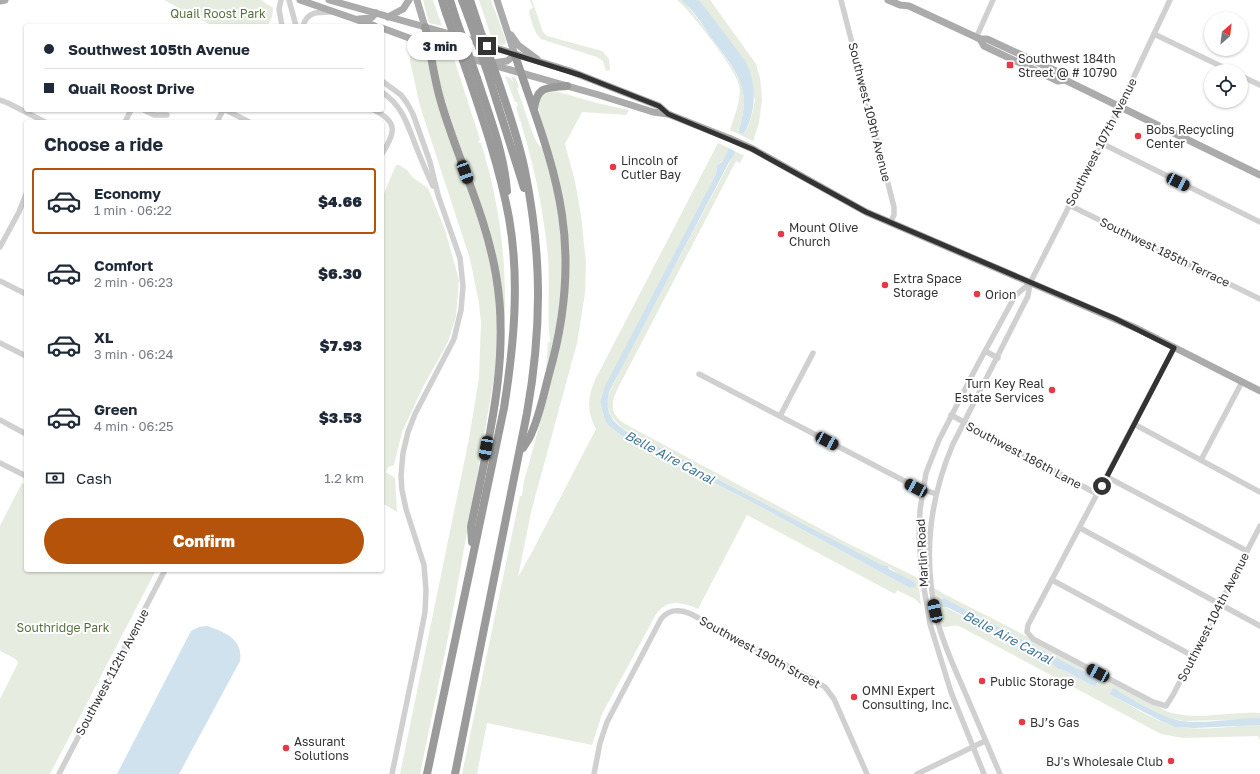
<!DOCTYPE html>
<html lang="en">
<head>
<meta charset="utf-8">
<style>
  body { margin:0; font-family:"Golos Text",sans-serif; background:#f2f2f3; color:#1f2937; height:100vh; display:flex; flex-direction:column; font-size:15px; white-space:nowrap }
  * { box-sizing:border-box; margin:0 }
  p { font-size:13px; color:#747a83 }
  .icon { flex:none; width:22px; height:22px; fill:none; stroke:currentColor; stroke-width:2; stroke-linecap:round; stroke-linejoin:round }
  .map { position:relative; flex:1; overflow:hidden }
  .sheet { position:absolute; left:24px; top:120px; width:360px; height:452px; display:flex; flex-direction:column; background:#fff; border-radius:4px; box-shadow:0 1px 3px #0004 }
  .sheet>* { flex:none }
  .hud { position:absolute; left:24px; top:24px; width:360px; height:88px; border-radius:4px; box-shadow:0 1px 3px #0004; display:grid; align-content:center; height:88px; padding:0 20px; background:#fff }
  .needle { width:26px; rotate:28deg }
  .fabs { position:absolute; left:1204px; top:12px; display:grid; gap:8px }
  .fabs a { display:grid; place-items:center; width:44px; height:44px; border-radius:50%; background:#fff; box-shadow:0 1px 3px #0004; font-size:20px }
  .end { position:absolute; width:18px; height:18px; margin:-9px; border:5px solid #333; background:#fff; box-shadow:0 0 0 2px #fff }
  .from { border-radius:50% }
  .bubble { position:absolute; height:28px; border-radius:14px; background:#fff; box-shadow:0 1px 3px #0004; font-size:13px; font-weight:800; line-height:28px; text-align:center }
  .car { position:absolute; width:12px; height:24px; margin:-12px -6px; border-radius:5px; box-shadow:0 0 3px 1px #0007; background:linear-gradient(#222 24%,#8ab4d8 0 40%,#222 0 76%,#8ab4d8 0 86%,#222 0) }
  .hud b { display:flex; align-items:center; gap:14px; height:38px; font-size:15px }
  .hud b+b { border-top:1px solid #e0e1e3 }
  .hud i { width:10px; height:10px; background:#1f2937 }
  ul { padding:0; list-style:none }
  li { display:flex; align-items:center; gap:12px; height:66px; margin:0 8px 6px; padding:0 12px; border:2px solid transparent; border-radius:4px }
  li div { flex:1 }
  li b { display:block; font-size:15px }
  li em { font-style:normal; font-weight:800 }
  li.on { border-color:#b45309 }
  li>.icon { width:36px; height:36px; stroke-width:1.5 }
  h2 { padding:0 20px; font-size:18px; line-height:48px }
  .pay { display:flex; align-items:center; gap:10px; height:44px; padding:0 20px; font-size:15px }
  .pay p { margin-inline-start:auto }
  .button { display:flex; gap:8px; margin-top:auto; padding:8px 20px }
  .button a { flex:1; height:46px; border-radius:24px; background:#b45309; color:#fff; font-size:16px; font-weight:800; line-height:46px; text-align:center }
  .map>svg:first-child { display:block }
</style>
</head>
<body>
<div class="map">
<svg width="1260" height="774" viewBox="0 0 1260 774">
  <rect width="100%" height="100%" fill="#fff"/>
  <g fill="#e6ecdf" fill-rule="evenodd">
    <polygon points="164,0 261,0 273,8 272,17 267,26 213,26"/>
    <polygon points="423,0 433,0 442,26 429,23"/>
    <polygon points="479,0 491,0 506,41 505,44 502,45 493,42"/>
    <polygon points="530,0 532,0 543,32 547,36 602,51 609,59 610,70 606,71 603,61 597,57 541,39 536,33 533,26 529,13 530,9 533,8"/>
    <path d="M677 0H681L687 5C698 19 708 33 718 47 740 78 752 92 738 131L744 134C750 124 753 112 755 100L748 68 745 63 699 0H710L756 64 760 78 762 100 759 123 753 141 730 130C734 117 742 99 739 85 736 69 690 10 677 0Z"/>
    <polygon points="415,46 422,51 423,51 427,59 488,251 496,294 498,341 494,378 475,488 447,643 420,774 400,774 469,439 479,378 481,323 479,303 470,259 420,106 410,61 410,52"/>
    <path d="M436 53 454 59 479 136 480 140 478 141 479 143H481C497 194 505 246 505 300 506 310 504 320 504 330L502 300 471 182 442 92 435 59Z"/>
    <path d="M505 76 510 78 514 83 511 77H515L519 87 517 88 532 132 536 141 543 150 556 196 563 255 560 317 546 371 548 342H550C547 314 550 285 548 256 543 205 532 156 516 107L518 106 517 102H515Z"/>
    <path d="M555 91 597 103 629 110 626 115 582 112 565 144 575 181 581 216 586 262 585 293 577 343 531 512 518 577 532 552 596 429C587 411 587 399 595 380L718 143 729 148C726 155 723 162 717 165L716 174 603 392 600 402 605 421 607 424 619 434 748 500 910 588 914 587 888 566 882 565 725 483 650 442 622 428 611 416 607 405V398L622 366 733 156 736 152 744 155 740 163 736 161 618 388C610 404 610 416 627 425L847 543 918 578 921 605 915 599 897 590 895 594 747 515 698 609C681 602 667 598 655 616L602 714 592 745 487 723 477 774H462L520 496H522L524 481 549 391 568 262 538 104 542 92Z"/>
    <polygon points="396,165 399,165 407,170 412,177 428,188 445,230 459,280 456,317 448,342 423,387 402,432 394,465 388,467 386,472 395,478 397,512 382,503 382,198"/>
    <polygon points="22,483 26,485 26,570 156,570 50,774 0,774 0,699 18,663 16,659 0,651 0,526"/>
    <path d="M934 588 946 595 1011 628 1168 712C1201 721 1228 711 1260 713V719L1184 721C1161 718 1134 701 1116 689L1111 695C1131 705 1150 719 1172 725 1196 733 1233 725 1260 725V741L1258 736 1183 738 1161 734 959 626C953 624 948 628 942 627ZM944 598 1072 666 1098 679 1100 681H1098L1095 686 1091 685 1066 671 1058 669 1046 659 943 606 940 602V601Z"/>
  </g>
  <g fill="#cfe2ee">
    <path d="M681 0H699C708 11 716 23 725 34 731 43 739 52 745 61 758 85 756 112 744 134L738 132C754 88 735 70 710 36 702 24 693 9 681 0Z"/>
    <path d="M729 148 736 152 728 164 610 390C599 418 625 433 648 441L725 483 882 565 888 566 889 569 914 582 916 585 915 587 910 588 748 500 619 434 607 424 605 421 600 402 605 386 716 174 717 165 722 162Z"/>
    <polygon points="944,598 1072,666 1099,679 1099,682 1098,681 1095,686 1091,685 1066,671 1058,669 1046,659 949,608 941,606 940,600"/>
    <path d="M207 626C225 632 243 639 240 661L179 774H117L191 631 199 627Z"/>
    <path d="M1113 688 1116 689C1132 700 1163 718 1182 721 1208 724 1234 718 1260 718V725L1194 728 1176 727 1161 721 1111 695 1110 694Z"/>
  </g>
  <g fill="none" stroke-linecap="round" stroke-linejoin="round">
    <g stroke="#d0d0d0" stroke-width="5.5">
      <polyline points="281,0 279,9 282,26"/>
      <polyline points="289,0 296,26"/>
      <polyline points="841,0 894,207 894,215 890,223"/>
      <path d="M303 26C307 11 319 12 332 12"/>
      <polyline points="1154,34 1231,71"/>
      <polyline points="976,38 993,0"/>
      <polyline points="1241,76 1260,85"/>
      <polyline points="382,81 401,95 407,103 413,114 430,162 438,195 460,258 463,286 461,310 454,339 415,414 408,432 403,453 401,476 402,490 406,509 424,565 426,590 425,612 420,638 392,774"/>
      <path d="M382 92C403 106 408 126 417 149 422 161 427 174 433 186"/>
      <polyline points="0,100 8,103 45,122"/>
      <polyline points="144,110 154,115 167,115"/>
      <polyline points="226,110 249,122"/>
      <path d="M374 110C400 123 394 133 382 154"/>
      <polyline points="125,122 131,110"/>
      <polyline points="217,122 223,110"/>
      <polyline points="1101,143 1260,222"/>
      <polyline points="1069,205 1260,299"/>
      <polyline points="0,247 19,212 26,194"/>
      <polyline points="0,281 26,294"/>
      <polyline points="0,343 26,356"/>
      <polyline points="1174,348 1028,625 1027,632 1033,639 1153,702 1166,706 1173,695 1260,526"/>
      <polyline points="985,351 998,358"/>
      <polyline points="699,374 916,487 936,494"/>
      <polyline points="951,415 1097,494"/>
      <polyline points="780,416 813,353"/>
      <polyline points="0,420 26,434"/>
      <polyline points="1134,424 1260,492"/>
      <polyline points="1201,460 1242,382"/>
      <polyline points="0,463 26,476"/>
      <polyline points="1107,477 1247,551"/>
      <polyline points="1080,528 1260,626"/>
      <polyline points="1052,580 1193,656"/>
      <polyline points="59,774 165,570"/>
      <path d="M594 774 600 743 607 722 661 619C669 609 679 609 691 614L812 679 825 687 834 699 867 774"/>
      <polyline points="917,774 985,741"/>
      <polyline points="984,774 951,692 930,624 922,576 919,538 920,510 926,473 939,440 978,364 1015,296 1030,283"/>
      <path d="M1000 774C988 746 976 718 964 690 954 667 943 644 937 619 923 560 929 500 953 444L1028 296 1030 283 1120 106 1170 0"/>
    </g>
    <g stroke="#ababab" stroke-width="7">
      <polyline points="300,0 375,26"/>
      <polyline points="329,0 457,36 570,71 659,106 668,114"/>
      <polyline points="417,0 425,27"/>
      <polyline points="497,0 515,55"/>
      <polyline points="888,0 900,5 909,6 980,39 984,46 1058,81 1065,80"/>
      <polyline points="0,1 5,0"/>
      <polyline points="388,17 403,9 409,0"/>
      <polyline points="359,19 371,18 376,13"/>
      <polyline points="382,28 447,52 599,95 653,112 668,114 731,139 753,149 866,212 1138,329 1260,391"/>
      <polyline points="511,35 518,45 537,59"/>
      <polyline points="980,39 987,39 1056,71 1060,74 1065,80 1260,175"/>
      <polyline points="492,63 507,61 515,55"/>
    </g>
    <g stroke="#9a9a9a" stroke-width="8">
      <polyline points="442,0 446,13"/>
      <polyline points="450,0 455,16"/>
      <polyline points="462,0 471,24"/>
      <polyline points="470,0 479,27"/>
      <path d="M425 27 431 46 430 51C433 68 436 85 441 102 458 160 486 215 496 275 511 359 487 446 471 527L472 542"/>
      <polyline points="431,46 444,38 457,36"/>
      <path d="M515 55C532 107 554 160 562 215 570 269 564 322 549 374 544 393 540 414 532 432 530 438 526 443 523 448"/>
      <polyline points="489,77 524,188"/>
      <path d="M477 78C489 115 504 152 507 191"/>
      <path d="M534 109C537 85 547 88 567 86"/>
      <path d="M427 774 504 408C514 345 520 280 509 218 500 169 484 122 468 75"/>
      <path d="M455 774 527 413C542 328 542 255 525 171 519 140 508 110 498 80"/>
    </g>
    <g stroke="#9a9a9a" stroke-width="8">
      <polyline points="446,13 468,75"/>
      <polyline points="455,16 477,78"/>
      <polyline points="471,24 489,77"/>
      <polyline points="479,27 498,80"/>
    </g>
  </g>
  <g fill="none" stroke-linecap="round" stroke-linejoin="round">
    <polyline stroke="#333" stroke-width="5" points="487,46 580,75 659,106 668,114 752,149 866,212 1114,318 1174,348 1102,486"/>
  </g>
  <g fill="#e63946" stroke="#fff" stroke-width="1.5">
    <rect x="1006" y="61" width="8" height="8" rx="2"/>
    <circle cx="1138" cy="136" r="4"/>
    <circle cx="613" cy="167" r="4"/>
    <circle cx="781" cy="234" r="4"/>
    <circle cx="885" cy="285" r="4"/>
    <circle cx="977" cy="294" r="4"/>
    <circle cx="1052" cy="390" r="4"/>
    <circle cx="982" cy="681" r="4"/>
    <circle cx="854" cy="697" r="4"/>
    <circle cx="1022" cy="722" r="4"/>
    <circle cx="286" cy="748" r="4"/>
    <circle cx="1171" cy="761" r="4"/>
  </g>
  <g text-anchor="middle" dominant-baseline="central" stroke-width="4" stroke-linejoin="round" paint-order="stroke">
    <g font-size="12" fill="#56703f" stroke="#fff">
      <text x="218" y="13">Quail Roost Park</text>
      <text x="63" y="627">Southridge Park</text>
    </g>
    <g font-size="12" fill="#333" stroke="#fff" text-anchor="start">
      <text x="1018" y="58">Southwest 184th<tspan x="1018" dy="14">Street @ # 10790</tspan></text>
      <text x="1146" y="129">Bobs Recycling<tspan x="1146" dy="14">Center</tspan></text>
      <text x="621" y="160">Lincoln of<tspan x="621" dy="14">Cutler Bay</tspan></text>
      <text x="789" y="227">Mount Olive<tspan x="789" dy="14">Church</tspan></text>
      <text x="893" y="278">Extra Space<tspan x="893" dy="14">Storage</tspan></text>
      <text x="985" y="294">Orion</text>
      <text x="1044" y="383" text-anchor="end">Turn Key Real<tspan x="1044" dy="14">Estate Services</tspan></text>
      <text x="990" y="681">Public Storage</text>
      <text x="862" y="690">OMNI Expert<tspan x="862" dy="14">Consulting, Inc.</tspan></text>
      <text x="1030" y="722">BJ’s Gas</text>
      <text x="294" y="741">Assurant<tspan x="294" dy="14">Solutions</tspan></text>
      <text x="1163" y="761" text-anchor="end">BJ's Wholesale Club</text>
    </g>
    <g font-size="12" fill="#333" stroke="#fff">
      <text transform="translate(870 112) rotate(76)">Southwest 109th Avenue</text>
      <text transform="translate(1101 142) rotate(-63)">Southwest 107th Avenue</text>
      <text transform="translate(1165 252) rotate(26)">Southwest 185th Terrace</text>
      <text transform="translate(1024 455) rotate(28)">Southwest 186th Lane</text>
      <text transform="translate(922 553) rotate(-93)">Marlin Road</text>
      <text transform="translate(1213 617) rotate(-63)">Southwest 104th Avenue</text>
      <text transform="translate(760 652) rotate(29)">Southwest 190th Street</text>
      <text transform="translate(112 672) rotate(-62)">Southwest 112th Avenue</text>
    </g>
    <g font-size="13" font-style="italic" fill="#3f7597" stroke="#fff">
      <text transform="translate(670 457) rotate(28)">Belle Aire Canal</text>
      <text transform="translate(1008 637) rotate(28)">Belle Aire Canal</text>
    </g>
  </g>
</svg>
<div class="fabs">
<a><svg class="needle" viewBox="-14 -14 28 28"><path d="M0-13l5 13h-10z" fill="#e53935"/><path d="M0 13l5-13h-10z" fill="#747a83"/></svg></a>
<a><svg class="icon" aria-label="locate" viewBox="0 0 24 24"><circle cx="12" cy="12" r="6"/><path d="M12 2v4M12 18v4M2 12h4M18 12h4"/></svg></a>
</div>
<i class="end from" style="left:1102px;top:486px"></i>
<i class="end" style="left:487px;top:46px"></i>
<div class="bubble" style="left:407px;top:32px;width:66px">3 min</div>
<i class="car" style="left:465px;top:172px;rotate:160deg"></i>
<i class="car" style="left:1178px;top:182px;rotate:116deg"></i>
<i class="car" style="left:827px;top:441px;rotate:118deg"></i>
<i class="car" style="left:486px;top:448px;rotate:190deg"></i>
<i class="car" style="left:916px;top:488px;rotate:298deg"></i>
<i class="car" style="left:935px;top:611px;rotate:348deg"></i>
<i class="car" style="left:1098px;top:673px;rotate:298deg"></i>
<div class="hud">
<b><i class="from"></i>Southwest 105th Avenue</b>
<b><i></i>Quail Roost Drive</b>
</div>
<section class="sheet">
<h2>Choose a ride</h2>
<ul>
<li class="on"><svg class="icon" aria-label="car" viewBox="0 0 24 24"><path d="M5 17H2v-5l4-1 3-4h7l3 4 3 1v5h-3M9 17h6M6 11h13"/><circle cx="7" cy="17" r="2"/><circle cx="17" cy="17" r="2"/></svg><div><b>Economy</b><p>1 min · 06:22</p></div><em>$4.66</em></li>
<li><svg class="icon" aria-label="car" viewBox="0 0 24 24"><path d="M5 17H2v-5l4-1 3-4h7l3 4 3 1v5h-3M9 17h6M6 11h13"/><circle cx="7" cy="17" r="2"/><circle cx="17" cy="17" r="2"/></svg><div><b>Comfort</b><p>2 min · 06:23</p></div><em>$6.30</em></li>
<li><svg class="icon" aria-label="car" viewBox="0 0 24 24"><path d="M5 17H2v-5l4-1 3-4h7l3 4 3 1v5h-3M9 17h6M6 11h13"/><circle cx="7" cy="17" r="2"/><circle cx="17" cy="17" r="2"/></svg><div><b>XL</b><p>3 min · 06:24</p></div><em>$7.93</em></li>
<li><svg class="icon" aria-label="car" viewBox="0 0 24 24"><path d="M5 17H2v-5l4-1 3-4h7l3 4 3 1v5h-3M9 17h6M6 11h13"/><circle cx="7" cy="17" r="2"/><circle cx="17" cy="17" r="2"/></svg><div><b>Green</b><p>4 min · 06:25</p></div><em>$3.53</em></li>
</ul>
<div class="pay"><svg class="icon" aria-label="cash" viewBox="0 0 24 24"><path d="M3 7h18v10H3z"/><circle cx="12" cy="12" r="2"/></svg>Cash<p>1.2 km</p></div>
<div class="button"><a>Confirm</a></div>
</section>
</div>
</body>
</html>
